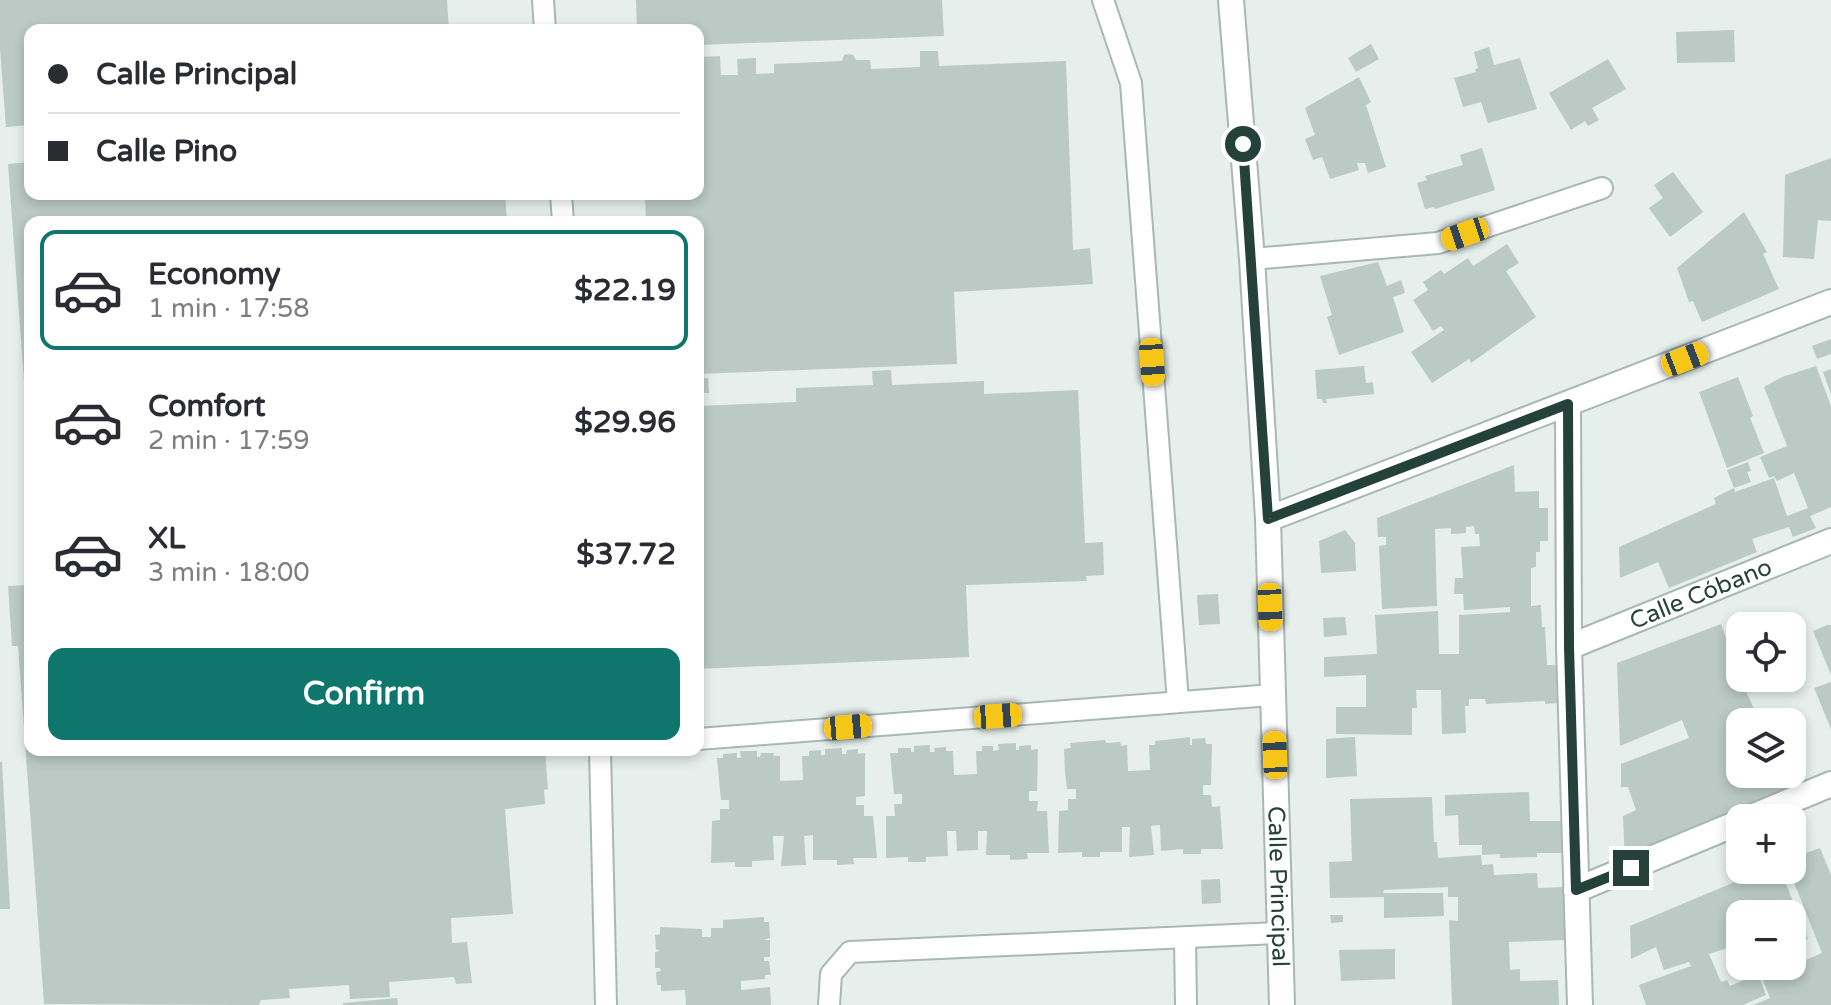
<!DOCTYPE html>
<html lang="en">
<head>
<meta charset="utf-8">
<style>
  body { margin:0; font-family:"Varela Round",sans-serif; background:#f7f7f7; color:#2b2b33; height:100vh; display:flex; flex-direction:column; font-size:30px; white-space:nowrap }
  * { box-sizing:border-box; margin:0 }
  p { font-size:26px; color:#7c7c81 }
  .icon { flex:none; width:44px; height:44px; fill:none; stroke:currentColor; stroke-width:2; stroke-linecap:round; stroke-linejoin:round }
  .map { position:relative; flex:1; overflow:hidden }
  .drawer { position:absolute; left:24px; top:216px; width:680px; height:540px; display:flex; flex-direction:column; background:#fff; border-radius:16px; box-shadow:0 4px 12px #0003 }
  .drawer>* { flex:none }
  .guide { position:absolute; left:24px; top:24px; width:680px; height:176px; border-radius:16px; box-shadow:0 4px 12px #0003; display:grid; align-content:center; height:176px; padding:0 24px; background:#fff }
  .tools { position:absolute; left:1726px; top:612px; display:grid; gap:16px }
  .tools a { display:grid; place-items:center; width:80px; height:80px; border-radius:16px; background:#fff; box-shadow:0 4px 12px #0003; font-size:40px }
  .end { position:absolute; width:36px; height:36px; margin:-18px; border:10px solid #24423a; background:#fff; box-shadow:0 0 0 4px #fff }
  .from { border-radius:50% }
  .car { position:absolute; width:24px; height:48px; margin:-24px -12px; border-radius:10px; box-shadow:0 0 6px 2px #0007; background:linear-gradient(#f5c518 24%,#345 0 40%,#f5c518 0 76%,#345 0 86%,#f5c518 0) }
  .guide b { display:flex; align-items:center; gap:28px; height:76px; font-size:30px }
  .guide b+b { border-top:2px solid #e1e1e2 }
  .guide i { width:20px; height:20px; background:#2b2b33 }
  ul { padding:14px 0 0; list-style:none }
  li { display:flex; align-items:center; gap:24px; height:120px; margin:0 16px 12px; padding:0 8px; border:4px solid transparent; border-radius:16px }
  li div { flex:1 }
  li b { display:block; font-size:30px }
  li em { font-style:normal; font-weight:800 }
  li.current { border-color:#0f766e }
  li>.icon { width:72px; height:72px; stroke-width:1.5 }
  .cta { display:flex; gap:16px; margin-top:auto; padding:16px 24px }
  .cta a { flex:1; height:92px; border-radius:16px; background:#0f766e; color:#fff; font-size:32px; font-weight:800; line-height:92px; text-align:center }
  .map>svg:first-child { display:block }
</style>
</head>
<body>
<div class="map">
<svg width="1831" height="1005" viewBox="0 0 1831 1005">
  <rect width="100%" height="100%" fill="#e6efeb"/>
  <g fill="#bbcac4">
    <polygon points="0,0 447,0 449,30 30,30 30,125 6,127 0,49"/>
    <polygon points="636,0 942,0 944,36 698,45 698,30 637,30"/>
    <polygon points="1734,30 1735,62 1677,63 1676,32"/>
    <polygon points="1371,44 1379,59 1356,72 1348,58"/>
    <polygon points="1489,47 1494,65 1520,58 1537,109 1488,123 1481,102 1463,107 1454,78 1476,72 1475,69 1478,68 1474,52"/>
    <polygon points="920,51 938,51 939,66 1066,61 1073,250 1090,248 1093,284 954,292 957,364 698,374 698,222 646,222 645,194 698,194 698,57 720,56 721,75 738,75 737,59 756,58 756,74 774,73 774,64 842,61 844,55 849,54 853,55 856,60 870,60 871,69 920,67"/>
    <polygon points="1608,59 1626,89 1592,108 1599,120 1588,126 1585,121 1571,130 1549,93"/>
    <polygon points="1359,77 1371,102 1366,105 1386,167 1368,173 1365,163 1357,163 1359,170 1330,179 1322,157 1313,160 1305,139 1315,135 1305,108"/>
    <polygon points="1482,148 1495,190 1435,209 1434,207 1425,209 1417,183 1427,180 1425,176 1463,165 1460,155"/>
    <polygon points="1831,158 1831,221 1818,220 1814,259 1783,257 1785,175"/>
    <polygon points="30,162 30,194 505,194 507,222 30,222 30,435 28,435 8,164"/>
    <polygon points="1673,172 1703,212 1670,237 1649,208 1663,198 1654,185"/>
    <polygon points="1744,212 1767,252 1763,254 1779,289 1702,322 1693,301 1689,302 1677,268"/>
    <polygon points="1507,244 1519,263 1506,271 1536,317 1471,363 1469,359 1432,383 1411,352 1444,330 1441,326 1433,331 1413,300 1428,290 1423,282 1441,270 1444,274 1468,258 1473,266"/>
    <polygon points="1378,262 1387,286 1401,280 1405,293 1393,297 1404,332 1339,355 1327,317 1332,315 1320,276"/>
    <polygon points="1831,339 1831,354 1817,359 1812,346"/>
    <polygon points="1364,366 1366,383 1373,382 1374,394 1326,399 1327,403 1323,403 1322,399 1317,399 1315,370"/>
    <polygon points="1816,366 1831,406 1831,507 1810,516 1816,528 1793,537 1789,527 1752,539 1757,552 1669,588 1658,562 1620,578 1619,547 1716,504 1714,498 1734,488 1727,470 1748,462 1751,471 1747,472 1751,482 1734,488 1735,492 1774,478 1787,516 1808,508 1794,473 1777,481 1774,476 1769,478 1760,457 1787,446 1764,387 1782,377"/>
    <polygon points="1831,369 1831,394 1823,372"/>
    <polygon points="891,370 892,385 984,381 984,394 1078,390 1085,543 1103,542 1104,575 1086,576 1087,581 966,585 969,657 698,669 698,406 796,402 796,388 873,385 872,371"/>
    <polygon points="1738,377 1753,416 1750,418 1764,453 1727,468 1699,392"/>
    <polygon points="708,378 709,393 698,393 698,379"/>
    <polygon points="1514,465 1515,492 1539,491 1539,508 1548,508 1548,541 1540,541 1540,552 1536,552 1536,567 1531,568 1531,606 1541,605 1542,627 1545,627 1547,665 1556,665 1557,703 1545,704 1545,701 1486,704 1485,699 1469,699 1469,706 1465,706 1466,733 1442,734 1441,690 1416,690 1417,708 1412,708 1412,735 1336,734 1336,707 1366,707 1366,675 1324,677 1324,657 1377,654 1375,615 1438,611 1439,654 1459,654 1459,615 1510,612 1510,607 1464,610 1463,594 1454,594 1455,578 1463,578 1461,547 1480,546 1479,534 1475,534 1474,526 1466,527 1466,533 1451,534 1451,528 1435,529 1437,606 1382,609 1379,546 1386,545 1386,537 1378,537 1377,518"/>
    <polygon points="1345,530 1355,543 1356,571 1321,573 1319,541"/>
    <polygon points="30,585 30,750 545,750 548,789 544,790 545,804 505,809 513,914 451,918 452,943 467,942 472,983 456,984 454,977 389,982 390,997 350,999 349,985 289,989 290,998 261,1000 259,1005 44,1004 18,646 12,646 8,586"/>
    <polygon points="1218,594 1220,624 1199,625 1197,595"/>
    <polygon points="1345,617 1347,635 1324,637 1323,618"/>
    <polygon points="1721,624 1740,678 1760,722 1740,722 1740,774 1781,774 1789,794 1625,864 1623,816 1636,810 1628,787 1621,787 1621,764 1689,738 1682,720 1620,746 1617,663"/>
    <polygon points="1827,625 1831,625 1831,675 1813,631"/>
    <polygon points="1831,682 1831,729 1814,688"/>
    <polygon points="1190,737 1190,745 1192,745 1192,739 1205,738 1206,744 1212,744 1211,785 1203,785 1203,795 1211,795 1212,807 1220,806 1223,849 1201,849 1201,854 1183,854 1183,849 1161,851 1160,825 1151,826 1154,855 1129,857 1130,827 1122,827 1122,852 1100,852 1100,857 1082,857 1082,852 1058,853 1059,811 1068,810 1068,799 1076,799 1076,789 1067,789 1065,773 1064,749 1071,748 1070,743 1105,740 1106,743 1120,742 1121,746 1127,745 1128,771 1150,770 1149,745 1155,745 1155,741"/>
    <polygon points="1355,737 1357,776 1326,778 1326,739"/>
    <polygon points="1016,743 1016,750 1019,750 1019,746 1031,745 1031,750 1038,749 1037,791 1029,791 1029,801 1038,801 1037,811 1047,811 1049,853 1027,853 1028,859 1010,860 1010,855 986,855 987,831 978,831 978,850 957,851 956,831 947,831 948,856 926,857 926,862 908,862 908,857 886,858 886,816 895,816 894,804 902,804 902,794 894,794 890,753 898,753 898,748 911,748 911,752 914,752 914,746 930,745 930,752 935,752 934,748 946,747 946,751 953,751 954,775 977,774 976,751 982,751 982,746 993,746 993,751 999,750 998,744"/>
    <polygon points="842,748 842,754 846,754 847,750 858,749 858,754 865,753 865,796 856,797 856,805 864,805 864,816 873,816 877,858 853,858 854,864 837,865 837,860 813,860 813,835 804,836 806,865 781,866 784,836 773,836 774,860 752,861 752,867 735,867 735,862 711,863 712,821 720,820 720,809 729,809 729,800 721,800 717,758 723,758 723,754 737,753 737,758 741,758 740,751 757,751 757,757 760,757 761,753 774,753 773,756 780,756 780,781 803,780 802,756 809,756 809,751 821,750 821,755 825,755 825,749"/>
    <polygon points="0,762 2,762 10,909 0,909"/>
    <polygon points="1529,792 1530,821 1561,821 1562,853 1537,853 1537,857 1500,858 1500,854 1482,855 1482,845 1459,845 1458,815 1445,816 1445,795"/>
    <polygon points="1432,797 1434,842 1437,842 1438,858 1481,855 1482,865 1493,864 1494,875 1537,873 1538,888 1564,887 1565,940 1509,942 1510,970 1520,969 1520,981 1558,980 1559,1005 1452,1005 1449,920 1458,921 1458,897 1448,897 1448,887 1384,890 1383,893 1443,893 1444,916 1384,918 1384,897 1330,898 1329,862 1352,861 1350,799"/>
    <polygon points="1820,848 1831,875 1831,1005 1753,1005 1770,998 1759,970 1768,966 1792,966 1822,953 1789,870 1792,870 1792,858"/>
    <polygon points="1756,873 1760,882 1782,874 1808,939 1792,946 1792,914 1740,914 1740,944 1709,954 1721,982 1727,980 1730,986 1758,974 1766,995 1743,1005 1646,1005 1639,985 1691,966 1689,962 1664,970 1656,947 1631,959 1630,926"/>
    <polygon points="1220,879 1221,903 1202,904 1201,880"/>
    <polygon points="1330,915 1343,915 1343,922 1331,923"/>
    <polygon points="764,917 764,922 769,922 770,938 764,940 770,940 770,957 764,957 764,961 769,961 771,975 765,975 765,979 741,981 741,990 770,987 771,1005 686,1005 685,990 661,991 661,985 657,985 656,972 661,971 660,968 655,968 655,952 660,951 656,949 655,935 660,934 660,927 702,929 702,937 711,937 711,928 723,928 723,920"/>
    <polygon points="1395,949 1395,979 1341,981 1339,950"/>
    <polygon points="397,998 398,1005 343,1005 343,1003"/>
  </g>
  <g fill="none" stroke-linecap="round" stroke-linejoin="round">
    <defs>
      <g id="service">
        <polyline points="543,0 545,30"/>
        <polyline points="1103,0 1131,83 1178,702"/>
        <polyline points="561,194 563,222"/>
        <polyline points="1252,259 1438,243 1602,188"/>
        <polyline points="698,739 1273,695"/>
        <polyline points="600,750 606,1005"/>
        <polyline points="1185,938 1186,1005"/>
        <polyline points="829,1005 831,974 850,952 1280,933"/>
      </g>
      <g id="minor">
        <polyline points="1568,404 1569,647 1580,1005"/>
        <polyline points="1268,519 1831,302"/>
        <path id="s1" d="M1569 647 1831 541"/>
        <polyline points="1749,818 1831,784"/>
        <polyline points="1576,890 1740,822"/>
      </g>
      <g id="tertiary">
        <path id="s2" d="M1231 0 1252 259 1268 519 1282 1005"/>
      </g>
    </defs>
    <use href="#service" stroke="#a8b8b2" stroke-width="24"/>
    <use href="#minor" stroke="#a8b8b2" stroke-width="28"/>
    <use href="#tertiary" stroke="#a8b8b2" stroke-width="28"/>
    <use href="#service" stroke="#fff" stroke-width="20"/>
    <use href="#minor" stroke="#fff" stroke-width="24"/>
    <use href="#tertiary" stroke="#fff" stroke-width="24"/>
  </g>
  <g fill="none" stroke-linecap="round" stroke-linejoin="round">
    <polyline stroke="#24423a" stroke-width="10" points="1243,144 1268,519 1568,404 1569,647 1576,890 1631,868"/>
  </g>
  <g text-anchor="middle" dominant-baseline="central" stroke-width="7" stroke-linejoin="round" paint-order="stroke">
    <g font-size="24" fill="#24423a" stroke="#f7fbf9">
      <text stroke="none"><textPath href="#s1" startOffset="142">Calle Cóbano</textPath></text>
      <text stroke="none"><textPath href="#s2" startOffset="888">Calle Principal</textPath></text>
    </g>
  </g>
</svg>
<div class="tools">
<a><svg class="icon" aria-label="locate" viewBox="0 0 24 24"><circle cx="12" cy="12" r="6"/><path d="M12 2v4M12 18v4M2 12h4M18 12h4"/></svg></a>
<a><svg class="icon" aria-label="layers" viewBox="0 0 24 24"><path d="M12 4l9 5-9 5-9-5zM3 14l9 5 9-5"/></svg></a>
<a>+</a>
<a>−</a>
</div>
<i class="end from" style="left:1243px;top:144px"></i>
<i class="end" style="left:1631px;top:868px"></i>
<i class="car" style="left:1465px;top:234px;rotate:251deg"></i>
<i class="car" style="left:1685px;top:359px;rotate:69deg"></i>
<i class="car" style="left:1152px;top:362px;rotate:176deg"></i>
<i class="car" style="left:1270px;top:607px;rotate:178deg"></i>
<i class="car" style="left:998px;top:716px;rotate:86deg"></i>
<i class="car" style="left:848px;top:727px;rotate:85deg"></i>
<i class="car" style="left:1275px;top:755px;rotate:358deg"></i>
<div class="guide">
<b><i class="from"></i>Calle Principal</b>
<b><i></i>Calle Pino</b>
</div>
<section class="drawer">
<ul>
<li class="current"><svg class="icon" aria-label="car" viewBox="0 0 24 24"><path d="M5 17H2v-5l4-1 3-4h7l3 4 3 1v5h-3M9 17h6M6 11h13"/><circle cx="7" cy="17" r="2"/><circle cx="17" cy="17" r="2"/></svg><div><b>Economy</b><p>1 min · 17:58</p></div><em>$22.19</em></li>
<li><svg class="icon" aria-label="car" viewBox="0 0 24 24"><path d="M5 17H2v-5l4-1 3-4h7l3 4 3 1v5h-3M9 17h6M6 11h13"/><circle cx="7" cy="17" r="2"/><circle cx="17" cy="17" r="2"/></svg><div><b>Comfort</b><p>2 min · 17:59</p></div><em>$29.96</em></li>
<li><svg class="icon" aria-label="car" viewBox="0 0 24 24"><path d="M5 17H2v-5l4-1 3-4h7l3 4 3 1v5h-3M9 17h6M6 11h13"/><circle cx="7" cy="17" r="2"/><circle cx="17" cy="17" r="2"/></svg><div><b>XL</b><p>3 min · 18:00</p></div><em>$37.72</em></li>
</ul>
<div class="cta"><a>Confirm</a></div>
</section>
</div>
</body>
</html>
